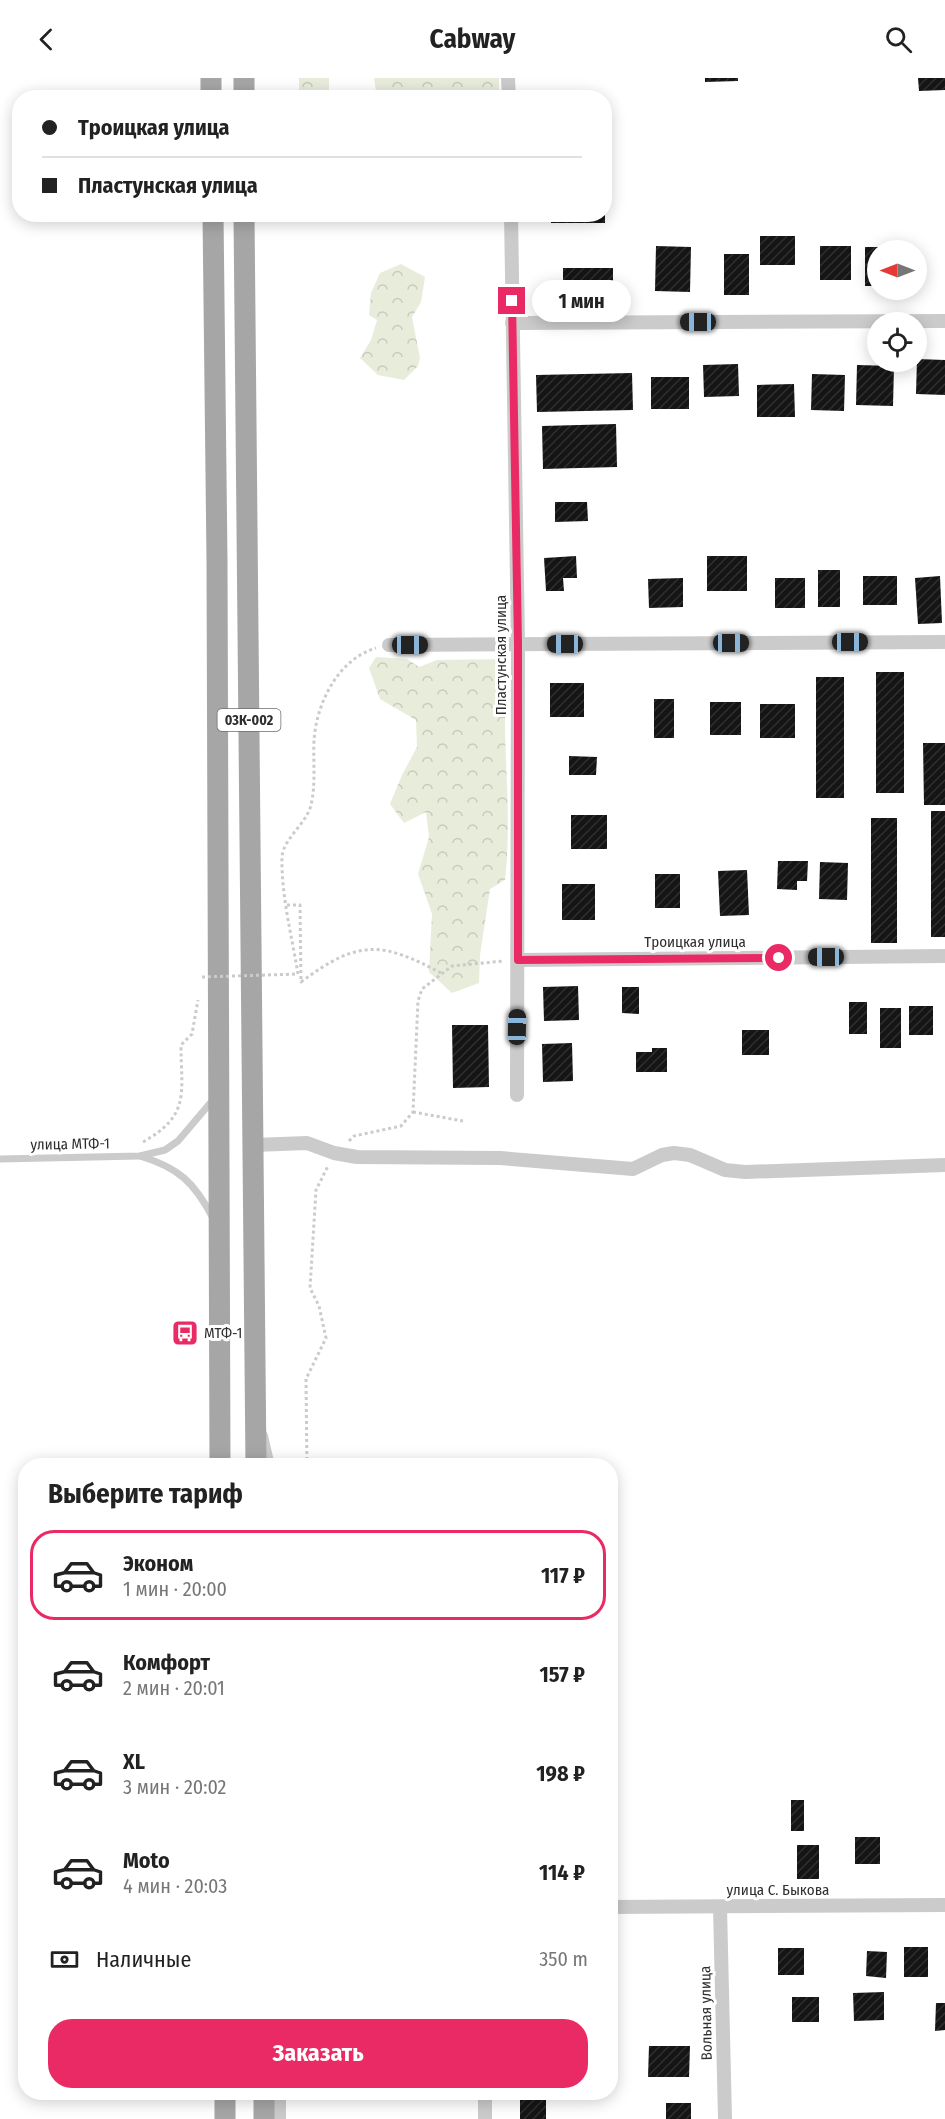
<!DOCTYPE html>
<html lang="ru">
<head>
<meta charset="utf-8">
<style>
  body { margin:0; font-family:"Fira Sans Condensed",sans-serif; background:#f2f2f2; color:#222; height:100vh; display:flex; flex-direction:column; font-size:22px; white-space:nowrap }
  * { box-sizing:border-box; margin:0 }
  p { font-size:20px; color:#767676 }
  .icon { flex:none; width:33px; height:33px; fill:none; stroke:currentColor; stroke-width:2; stroke-linecap:round; stroke-linejoin:round }
  .map { position:relative; flex:1; overflow:hidden }
  .drawer { position:absolute; left:18px; top:1380px; width:600px; height:642px; display:flex; flex-direction:column; background:#fff; border-radius:24px; box-shadow:0 3px 15px #0003 }
  .drawer>* { flex:none }
  .banner { position:absolute; left:12px; top:12px; width:600px; height:132px; border-radius:24px; box-shadow:0 3px 15px #0003; display:grid; align-content:center; height:132px; padding:0 30px; background:#fff }
  .needle { width:39px; rotate:270deg }
  .buttons { position:absolute; left:867px; top:162px; display:grid; gap:12px }
  .buttons a { display:grid; place-items:center; width:60px; height:60px; border-radius:50%; background:#fff; box-shadow:0 3px 15px #0003; font-size:30px }
  .end { position:absolute; width:27px; height:27px; margin:-14px; border:8px solid #ea2a65; background:#fff; box-shadow:0 0 0 3px #fff }
  .from { border-radius:50% }
  .bubble { position:absolute; height:42px; border-radius:21px; background:#fff; box-shadow:0 3px 15px #0003; font-size:20px; font-weight:700; line-height:42px; text-align:center }
  .car { position:absolute; width:18px; height:36px; margin:-18px -9px; border-radius:8px; box-shadow:0 0 4px 2px #0007; background:linear-gradient(#222 24%,#8ab4d8 0 40%,#222 0 76%,#8ab4d8 0 86%,#222 0) }
  .banner b { display:flex; align-items:center; gap:21px; height:57px; font-size:22px }
  .banner b+b { border-top:2px solid #e0e0e0 }
  .banner i { width:15px; height:15px; background:#222 }
  ul { padding:0; list-style:none }
  li { display:flex; align-items:center; gap:18px; height:90px; margin:0 12px 9px; padding:0 18px; border:3px solid transparent; border-radius:24px }
  li div { flex:1 }
  li b { display:block; font-size:22px }
  li em { font-style:normal; font-weight:700 }
  li.on { border-color:#ea2a65 }
  li>.icon { width:54px; height:54px; stroke-width:1.5 }
  h2 { padding:0 30px; font-size:27px; line-height:72px }
  .pay { display:flex; align-items:center; gap:15px; height:66px; padding:0 30px; font-size:22px }
  .pay p { margin-inline-start:auto }
  .cta { display:flex; gap:12px; margin-top:auto; padding:12px 30px }
  .cta a { flex:1; height:69px; border-radius:24px; background:#ea2a65; color:#fff; font-size:24px; font-weight:700; line-height:69px; text-align:center }
  header { display:flex; justify-content:space-between; align-items:center; height:78px; padding:0 30px; background:#fff; font-size:27px; font-weight:700 }
  .map>svg:first-child { display:block }
</style>
</head>
<body>
<header><svg class="icon" aria-label="back" viewBox="0 0 24 24"><path d="M15 5l-7 7 7 7"/></svg>Cabway<svg class="icon" aria-label="search" viewBox="0 0 24 24"><circle cx="10" cy="10" r="6"/><path d="M15 15l6 6"/></svg></header>
<div class="map">
<svg width="945" height="2041" viewBox="0 0 945 2041">
  <defs>
    <pattern id="forest-crowns" width="20" height="18" patternUnits="userSpaceOnUse" patternTransform="scale(1.5)"><rect width="20" height="18" fill="#e8ecdb"/><path d="M2 6a3 3 0 1 1 6 0M12 15a3 3 0 1 1 6 0" fill="none" stroke="#c7cbbc"/></pattern>
    <pattern id="building-hatch" width="6" height="6" patternUnits="userSpaceOnUse" patternTransform="scale(1.5)"><rect width="6" height="6" fill="#151515"/><path d="M-1 1l2-2M0 6l6-6M5 7l2-2" fill="none" stroke="#2f2f2f"/></pattern>
  </defs>
  <rect width="100%" height="100%" fill="#fff"/>
  <g fill="url(#forest-crowns)">
    <rect x="299" y="0" width="30" height="19"/>
    <polygon points="374,0 499,0 499,19 377,19"/>
    <polygon points="401,186 425,199 421,224 412,239 420,280 418,288 404,302 378,297 360,280 371,262 377,242 369,237 371,215 380,195"/>
    <path d="M376 579 407 581 419 589 437 582 501 581C506 605 505 626 505 650 506 703 511 748 505 802L490 811 480 877 479 905 452 915 429 894 432 836 418 796 429 759 426 734 404 745 390 726 402 697 417 669 416 642 380 621 369 590Z"/>
  </g>
  <g fill="url(#building-hatch)">
    <polygon points="705,0 738,0 738,3 705,4"/>
    <polygon points="918,0 945,0 945,12 919,13"/>
    <rect x="551" y="136" width="54" height="9"/>
    <rect x="760" y="158" width="35" height="29"/>
    <polygon points="656,168 691,169 690,214 655,213"/>
    <rect x="820" y="168" width="31" height="34"/>
    <polygon points="865,169 902,169 902,172 878,172 878,208 865,208"/>
    <rect x="724" y="176" width="25" height="41"/>
    <rect x="563" y="190" width="50" height="28"/>
    <polygon points="917,281 945,282 945,317 916,316"/>
    <polygon points="738,286 739,318 704,319 703,287"/>
    <polygon points="857,287 894,288 893,328 856,327"/>
    <polygon points="632,295 633,332 537,334 536,297"/>
    <polygon points="812,296 845,297 844,333 811,332"/>
    <rect x="651" y="299" width="38" height="32"/>
    <polygon points="794,306 795,339 757,339 757,307"/>
    <polygon points="616,346 617,389 543,391 542,348"/>
    <polygon points="555,424 587,424 588,443 555,444"/>
    <polygon points="576,478 577,500 563,500 564,513 546,513 544,480"/>
    <rect x="707" y="478" width="40" height="35"/>
    <rect x="818" y="492" width="22" height="37"/>
    <rect x="863" y="498" width="34" height="29"/>
    <polygon points="940,498 942,545 918,546 915,500"/>
    <polygon points="683,500 683,529 649,530 648,501"/>
    <rect x="775" y="500" width="30" height="30"/>
    <rect x="876" y="594" width="28" height="121"/>
    <rect x="816" y="599" width="28" height="121"/>
    <rect x="550" y="605" width="34" height="34"/>
    <rect x="654" y="621" width="20" height="39"/>
    <rect x="710" y="624" width="31" height="33"/>
    <rect x="760" y="626" width="35" height="34"/>
    <polygon points="923,665 945,665 945,727 924,727"/>
    <polygon points="569,678 597,679 596,697 569,697"/>
    <rect x="931" y="733" width="14" height="126"/>
    <rect x="571" y="737" width="36" height="34"/>
    <rect x="871" y="740" width="26" height="125"/>
    <polygon points="778,783 808,783 807,803 797,803 797,812 777,811"/>
    <polygon points="820,784 848,785 847,822 819,821"/>
    <polygon points="747,792 749,837 720,838 718,793"/>
    <rect x="655" y="796" width="25" height="34"/>
    <rect x="562" y="806" width="33" height="36"/>
    <polygon points="578,908 579,942 544,943 543,909"/>
    <polygon points="622,909 639,909 639,936 622,935"/>
    <rect x="849" y="924" width="18" height="32"/>
    <rect x="909" y="928" width="24" height="29"/>
    <rect x="880" y="930" width="21" height="40"/>
    <polygon points="452,947 488,947 489,1009 453,1010"/>
    <rect x="742" y="952" width="27" height="25"/>
    <polygon points="572,965 573,1003 543,1004 542,966"/>
    <polygon points="652,970 667,970 667,994 636,994 636,974 652,974"/>
    <rect x="791" y="1722" width="13" height="31"/>
    <rect x="855" y="1759" width="25" height="27"/>
    <rect x="797" y="1767" width="22" height="34"/>
    <rect x="904" y="1869" width="24" height="30"/>
    <rect x="778" y="1870" width="26" height="27"/>
    <polygon points="867,1873 887,1874 886,1900 866,1898"/>
    <polygon points="884,1914 884,1942 854,1943 853,1915"/>
    <rect x="792" y="1919" width="27" height="25"/>
    <polygon points="936,1925 945,1925 945,1952 935,1953"/>
    <polygon points="649,1968 690,1968 689,1999 648,1999"/>
    <rect x="520" y="2019" width="26" height="22"/>
    <rect x="666" y="2025" width="25" height="16"/>
  </g>
  <g fill="none" stroke-linecap="round" stroke-linejoin="round">
    <g stroke="#cbcbcb" stroke-width="3" stroke-dasharray="3 3" stroke-linecap="butt">
      <path d="M287 827H300L301 904C359 861 381 863 443 896"/>
      <path d="M298 896C292 859 281 817 282 779 283 761 307 745 311 727 316 706 313 685 314 663 316 626 338 581 376 570"/>
      <polyline points="413,1034 463,1043"/>
      <polyline points="349,1063 354,1058 401,1048 413,1034 418,923 422,911 452,888 504,883"/>
      <path d="M143 1064C191 1037 181 1015 181 967L192 956 198 922"/>
      <polyline points="307,1388 306,1301 326,1260 319,1228 310,1210 316,1112 328,1088"/>
    </g>
    <g stroke="#cbcbcb" stroke-width="7">
      <path d="M140 1078C179 1090 194 1104 213 1140"/>
      <polyline points="0,1081 140,1078 165,1072 178,1063 212,1023"/>
    </g>
    <g stroke="#cbcbcb" stroke-width="14">
      <polyline points="508,0 509,20"/>
      <polyline points="511,136 518,566 517,1017"/>
      <polyline points="512,245 945,243"/>
      <polyline points="389,567 945,564"/>
      <polyline points="518,882 945,878"/>
      <polyline points="252,1067 307,1065 334,1075 357,1079 500,1080 633,1091 662,1077 674,1075 690,1077 725,1092 745,1094 945,1087"/>
      <polyline points="261,1358 268,1388"/>
      <polyline points="610,1829 945,1827"/>
      <polyline points="720,1829 725,2041"/>
      <polyline points="485,2014 485,2041"/>
      <polyline points="279,2041 279,2014"/>
    </g>
    <g stroke="#a6a6a6" stroke-width="21">
      <polyline points="211,0 211,20"/>
      <polyline points="244,0 244,20"/>
      <polyline points="213,136 217,483 220,1388"/>
      <polyline points="244,136 256,1388"/>
      <polyline points="225,2014 225,2041"/>
      <polyline points="264,2014 264,2041"/>
    </g>
    <polyline stroke="#cbcbcb" stroke-width="3" stroke-dasharray="3 3" stroke-linecap="butt" points="202,899 298,896"/>
  </g>
  <g fill="none" stroke-linecap="round" stroke-linejoin="round">
    <polyline stroke="#ea2a65" stroke-width="8" points="512,223 518,566 518,882 779,880"/>
  </g>
  <defs>
    <symbol id="bus-square" viewBox="-11 -11 22 22"><rect x="-9" y="-9" width="18" height="18" rx="4" fill="#ea2a65" stroke="#fff"/><path d="M-5-6H5V4H4V6H2V4H-2V6H-4V4H-5ZM-3.5-4V0h7V-4ZM-3.5 1.2v1.5H-2V1.2ZM2 1.2v1.5H3.5V1.2Z" fill="#fff"/></symbol>
  </defs>
  <g fill-rule="evenodd">
    <use href="#bus-square" x="170" y="1240" width="30" height="30"/>
  </g>
  <g text-anchor="middle" dominant-baseline="central" stroke-width="6" stroke-linejoin="round" paint-order="stroke">
    <rect fill="#fff" stroke="#6d6d6d" stroke-width="1.5" x="217.5" y="631" width="63" height="22" rx="4.5"/>
    <g font-size="14" font-weight="bold" fill="#2e2e2e">
      <text x="249" y="642">03К-002</text>
    </g>
    <g font-size="15" fill="#2e2e2e" stroke="#fff">
      <text transform="translate(501 577) rotate(-90)">Пластунская улица</text>
      <text x="695" y="864">Троицкая улица</text>
      <text transform="translate(70 1066) rotate(-1)">улица МТФ-1</text>
      <text x="778" y="1812">улица С. Быкова</text>
      <text transform="translate(706 1935) rotate(-91)">Вольная улица</text>
    </g>
    <g font-size="15" fill="#2e2e2e" stroke="#fff" text-anchor="start">
      <text x="204" y="1255">МТФ-1</text>
    </g>
  </g>
</svg>
<div class="buttons">
<a><svg class="needle" viewBox="-14 -14 28 28"><path d="M0-13l5 13h-10z" fill="#e53935"/><path d="M0 13l5-13h-10z" fill="#767676"/></svg></a>
<a><svg class="icon" aria-label="locate" viewBox="0 0 24 24"><circle cx="12" cy="12" r="6"/><path d="M12 2v4M12 18v4M2 12h4M18 12h4"/></svg></a>
</div>
<i class="end from" style="left:779px;top:880px"></i>
<i class="end" style="left:512px;top:223px"></i>
<div class="bubble" style="left:532px;top:202px;width:99px">1 мин</div>
<i class="car" style="left:698px;top:244px;rotate:270deg"></i>
<i class="car" style="left:850px;top:564px;rotate:90deg"></i>
<i class="car" style="left:731px;top:565px;rotate:90deg"></i>
<i class="car" style="left:565px;top:566px;rotate:270deg"></i>
<i class="car" style="left:410px;top:567px;rotate:90deg"></i>
<i class="car" style="left:826px;top:879px;rotate:270deg"></i>
<i class="car" style="left:517px;top:949px;rotate:1deg"></i>
<div class="banner">
<b><i class="from"></i>Троицкая улица</b>
<b><i></i>Пластунская улица</b>
</div>
<section class="drawer">
<h2>Выберите тариф</h2>
<ul>
<li class="on"><svg class="icon" aria-label="car" viewBox="0 0 24 24"><path d="M5 17H2v-5l4-1 3-4h7l3 4 3 1v5h-3M9 17h6M6 11h13"/><circle cx="7" cy="17" r="2"/><circle cx="17" cy="17" r="2"/></svg><div><b>Эконом</b><p>1 мин · 20:00</p></div><em>117 ₽</em></li>
<li><svg class="icon" aria-label="car" viewBox="0 0 24 24"><path d="M5 17H2v-5l4-1 3-4h7l3 4 3 1v5h-3M9 17h6M6 11h13"/><circle cx="7" cy="17" r="2"/><circle cx="17" cy="17" r="2"/></svg><div><b>Комфорт</b><p>2 мин · 20:01</p></div><em>157 ₽</em></li>
<li><svg class="icon" aria-label="car" viewBox="0 0 24 24"><path d="M5 17H2v-5l4-1 3-4h7l3 4 3 1v5h-3M9 17h6M6 11h13"/><circle cx="7" cy="17" r="2"/><circle cx="17" cy="17" r="2"/></svg><div><b>XL</b><p>3 мин · 20:02</p></div><em>198 ₽</em></li>
<li><svg class="icon" aria-label="car" viewBox="0 0 24 24"><path d="M5 17H2v-5l4-1 3-4h7l3 4 3 1v5h-3M9 17h6M6 11h13"/><circle cx="7" cy="17" r="2"/><circle cx="17" cy="17" r="2"/></svg><div><b>Moto</b><p>4 мин · 20:03</p></div><em>114 ₽</em></li>
</ul>
<div class="pay"><svg class="icon" aria-label="cash" viewBox="0 0 24 24"><path d="M3 7h18v10H3z"/><circle cx="12" cy="12" r="2"/></svg>Наличные<p>350 m</p></div>
<div class="cta"><a>Заказать</a></div>
</section>
</div>
</body>
</html>
